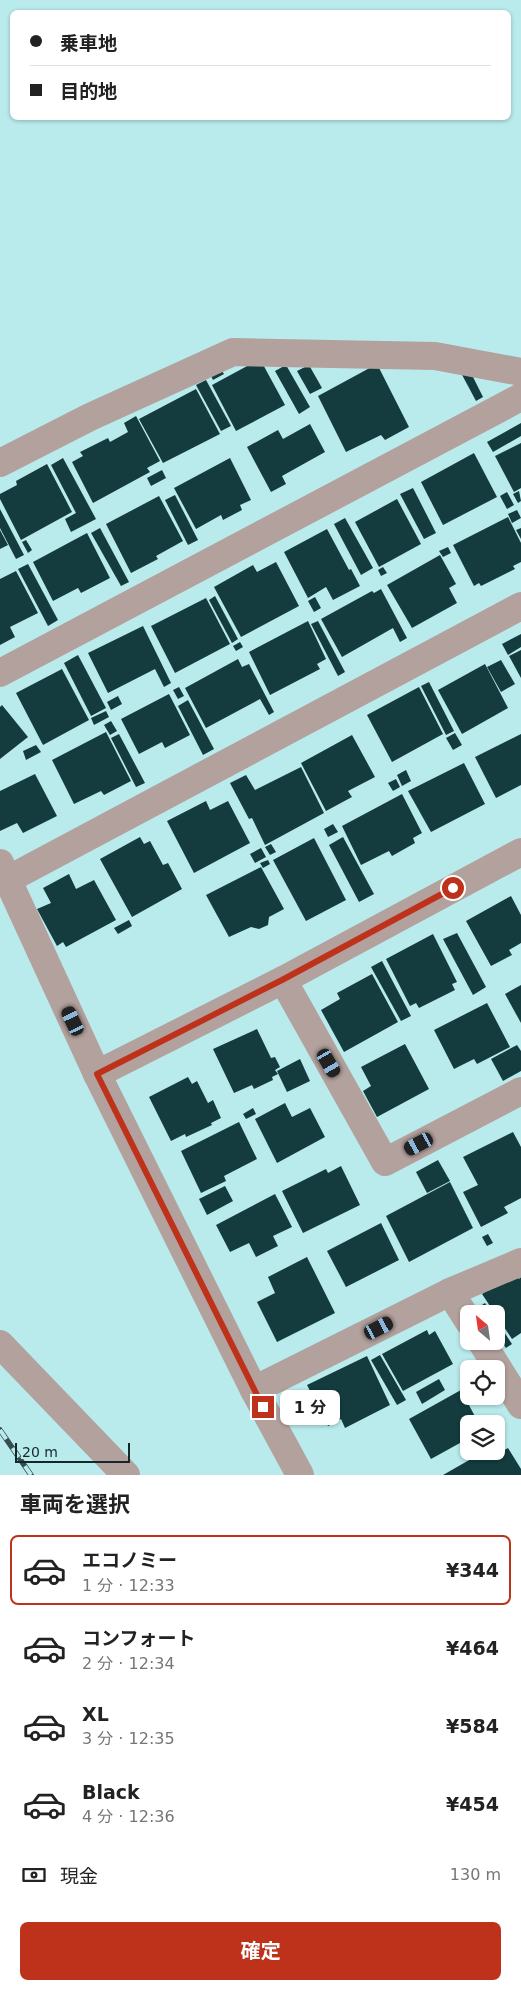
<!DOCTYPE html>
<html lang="ja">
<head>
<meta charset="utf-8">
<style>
  body { margin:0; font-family:"DejaVu Sans","Noto Sans JP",sans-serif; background:#f6f6f6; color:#222; height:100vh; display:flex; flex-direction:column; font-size:19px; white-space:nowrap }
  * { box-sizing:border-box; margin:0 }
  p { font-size:16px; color:#767676 }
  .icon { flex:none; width:28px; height:28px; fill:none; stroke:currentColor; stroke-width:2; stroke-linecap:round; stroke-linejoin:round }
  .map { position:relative; height:1475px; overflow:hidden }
  .panel { display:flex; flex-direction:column; background:#fff; flex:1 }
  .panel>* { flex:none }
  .guide { position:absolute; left:10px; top:10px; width:501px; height:110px; border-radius:8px; box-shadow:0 1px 4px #0004; display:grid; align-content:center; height:110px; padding:0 20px; background:#fff }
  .needle { width:32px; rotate:331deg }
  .controls { position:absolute; left:460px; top:1305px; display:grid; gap:10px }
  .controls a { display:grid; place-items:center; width:45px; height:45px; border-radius:8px; background:#fff; box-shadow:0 1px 4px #0004; font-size:25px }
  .scale { position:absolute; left:15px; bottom:12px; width:115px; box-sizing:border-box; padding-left:5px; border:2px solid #152829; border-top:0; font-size:14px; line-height:18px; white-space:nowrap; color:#152829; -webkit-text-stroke:4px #b9eaec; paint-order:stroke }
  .end { position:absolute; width:22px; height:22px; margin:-11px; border:6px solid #be321b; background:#fff; box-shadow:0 0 0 2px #fff }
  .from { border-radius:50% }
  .bubble { position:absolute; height:35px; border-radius:8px; background:#fff; box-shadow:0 1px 4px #0004; font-size:16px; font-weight:700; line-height:35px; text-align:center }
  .car { position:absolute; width:15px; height:30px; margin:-15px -8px; border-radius:6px; box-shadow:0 0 4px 1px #0007; background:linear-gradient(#222 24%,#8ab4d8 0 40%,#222 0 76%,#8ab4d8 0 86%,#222 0) }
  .guide b { display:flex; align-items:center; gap:18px; height:48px; font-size:19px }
  .guide b+b { border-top:1px solid #e0e0e0 }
  .guide i { width:12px; height:12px; background:#222 }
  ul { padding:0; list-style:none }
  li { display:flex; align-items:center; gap:15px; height:70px; margin:0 10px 8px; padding:0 10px; border:2px solid transparent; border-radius:8px }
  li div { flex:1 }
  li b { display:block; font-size:19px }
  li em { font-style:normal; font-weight:700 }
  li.current { border-color:#be321b }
  li>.icon { width:45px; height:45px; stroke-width:1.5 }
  h2 { padding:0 20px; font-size:22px; line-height:60px }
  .pay { display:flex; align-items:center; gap:12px; height:55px; padding:0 20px; font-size:19px }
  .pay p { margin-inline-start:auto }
  .cta { display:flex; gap:10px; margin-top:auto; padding:10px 20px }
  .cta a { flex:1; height:58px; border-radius:8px; background:#be321b; color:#fff; font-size:20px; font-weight:700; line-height:58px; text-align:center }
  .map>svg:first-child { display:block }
</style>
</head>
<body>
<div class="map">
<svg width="521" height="1475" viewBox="0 0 521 1475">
  <rect width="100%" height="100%" fill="#b9eaec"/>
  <g fill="#143b3d">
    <polygon points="260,359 285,405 236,431 212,385"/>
    <polygon points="377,364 409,427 385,440 381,435 346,452 318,396"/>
    <polygon points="286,365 310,407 299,414 275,371"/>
    <polygon points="309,365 322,388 310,394 297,371"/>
    <polygon points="222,371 224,374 213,380 211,376"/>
    <polygon points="460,371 470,371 483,397 476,401"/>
    <polygon points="206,380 231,426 221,431 196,385"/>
    <polygon points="196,389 220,434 163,463 139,419"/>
    <polygon points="136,416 160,461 147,468 150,472 93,503 72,462 83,456 80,452 108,438 110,442 128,432 124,423"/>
    <polygon points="521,423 521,436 493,452 487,442"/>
    <polygon points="310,424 325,452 282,476 286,484 271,492 247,447 278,430 283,439"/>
    <polygon points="521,443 521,488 514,492 495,456"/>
    <polygon points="474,453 497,497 443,525 421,482"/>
    <polygon points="63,458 96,519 71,532 65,519 76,513 51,465"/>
    <polygon points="230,458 251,500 240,505 242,510 223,520 221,515 196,529 174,488"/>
    <polygon points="47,464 72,512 21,540 0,499 0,494 17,485 16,481"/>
    <polygon points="162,470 166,478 151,486 147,478"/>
    <polygon points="413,488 436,533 424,539 400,494"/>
    <polygon points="519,491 521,501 518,503 513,494"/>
    <polygon points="507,492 514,505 507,509 500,496"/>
    <polygon points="175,495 198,540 188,545 165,500"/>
    <polygon points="159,496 183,541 156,556 158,559 131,573 106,524"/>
    <polygon points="397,499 421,544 379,567 355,522"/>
    <polygon points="0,509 24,555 16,559 0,528"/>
    <polygon points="517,510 521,518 512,523 508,514"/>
    <polygon points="508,517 521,543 521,562 513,566 515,569 481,586 479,583 474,586 453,545"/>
    <polygon points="345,518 373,568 361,575 334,524"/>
    <polygon points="100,528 129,582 121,586 91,533"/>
    <polygon points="521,528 521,539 516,530"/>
    <polygon points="327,529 349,570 351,569 360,586 333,600 326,587 308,598 284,552"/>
    <polygon points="0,530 8,545 0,549"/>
    <polygon points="87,533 110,578 81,593 78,588 53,601 33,562"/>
    <polygon points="26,540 32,550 28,553 22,542"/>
    <polygon points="448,547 451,553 443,557 439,551"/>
    <polygon points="440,555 456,584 449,588 457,603 412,628 387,585"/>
    <polygon points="276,562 299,606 241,637 214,587 253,565 257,572"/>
    <polygon points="28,564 58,620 48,626 18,569"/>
    <polygon points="383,567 387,573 381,576 378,570"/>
    <polygon points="16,571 38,613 10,627 15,637 0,645 0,579"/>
    <polygon points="381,589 407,638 400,642 393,628 342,657 321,619 372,591 374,593"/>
    <polygon points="215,596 238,639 232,643 209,600"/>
    <polygon points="315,597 321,608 314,612 308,601"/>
    <polygon points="206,598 230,644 175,673 151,626"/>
    <polygon points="308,621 326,659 317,664 320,669 270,695 249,652"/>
    <polygon points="318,621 345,672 338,676 311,624"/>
    <polygon points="143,626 171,683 164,687 155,669 108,693 88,653"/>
    <polygon points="521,634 521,647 508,655 502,644"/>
    <polygon points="240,642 243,647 236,651 233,646"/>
    <polygon points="521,650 521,678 509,656"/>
    <polygon points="78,655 106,708 91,716 64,663"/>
    <polygon points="238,659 242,667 249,664 274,712 269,715 260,699 206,728 185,688"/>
    <polygon points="501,660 515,684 501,692 487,667"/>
    <polygon points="485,664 508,708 462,734 438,690"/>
    <polygon points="62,669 89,720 43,745 16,693"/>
    <polygon points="429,682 454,731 446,735 421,686"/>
    <polygon points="179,687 184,696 178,699 173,690"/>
    <polygon points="419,687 443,734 392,762 367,715"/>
    <polygon points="169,694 190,735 165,748 162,742 139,754 121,719"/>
    <polygon points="118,696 122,704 111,710 107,702"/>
    <polygon points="188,700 214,749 203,755 178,706"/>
    <polygon points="2,705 28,737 0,759 0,707"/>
    <polygon points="106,711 109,717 94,725 91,718"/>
    <polygon points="111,721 117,731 110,735 104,725"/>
    <polygon points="106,732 131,781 104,795 101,791 74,804 52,760"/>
    <polygon points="455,733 462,745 453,750 446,738"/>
    <polygon points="119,734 145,783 136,787 111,738"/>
    <polygon points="521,734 521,785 496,798 475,757"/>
    <polygon points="352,735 375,777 348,791 352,797 326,811 301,763"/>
    <polygon points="36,745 41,752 26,760 23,751"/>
    <polygon points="464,763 485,804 431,832 408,791"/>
    <polygon points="301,767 324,813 265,845 252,818 249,819 230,783 246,775 255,790"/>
    <polygon points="406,770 411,781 402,786 397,775"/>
    <polygon points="35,774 57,816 23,833 17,823 0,831 0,791"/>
    <polygon points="396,779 400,787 393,791 388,783"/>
    <polygon points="402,794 422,833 413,838 415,843 392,856 389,851 361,865 342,826"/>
    <polygon points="206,801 210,810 228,801 250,843 194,873 167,821"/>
    <polygon points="333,824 338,832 328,837 324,829"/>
    <polygon points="140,837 144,844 150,841 163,865 168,863 182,889 132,917 100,859"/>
    <polygon points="343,837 374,894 359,902 329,845"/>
    <polygon points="314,838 346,900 306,921 273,860"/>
    <polygon points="271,844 276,852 270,855 265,847"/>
    <polygon points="261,848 266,857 255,863 250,854"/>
    <polygon points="268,860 270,864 263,868 260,863"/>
    <polygon points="261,867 284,909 269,917 268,925 259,929 251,927 229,937 206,895"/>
    <polygon points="69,874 76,889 94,880 116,920 66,947 63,942 57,946 37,909 51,903 43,888"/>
    <polygon points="511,896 521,915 521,943 509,950 512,955 491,966 466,921"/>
    <polygon points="129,920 132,926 118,934 114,928"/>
    <polygon points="457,933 486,987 473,995 443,939"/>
    <polygon points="433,934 457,982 452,984 455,990 419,1008 416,1003 410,1006 386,959"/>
    <polygon points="382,961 411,1016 401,1021 371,967"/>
    <polygon points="372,974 398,1022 344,1052 321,1010 340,999 337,993"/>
    <polygon points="521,985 521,1023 505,994"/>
    <polygon points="487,1003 510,1047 477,1064 474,1059 454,1069 434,1030"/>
    <polygon points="257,1029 271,1058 275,1057 280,1067 275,1070 278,1074 272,1077 273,1080 254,1089 252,1085 234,1093 213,1049"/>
    <polygon points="405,1044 429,1089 377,1117 363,1091 371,1086 361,1067"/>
    <polygon points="517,1045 521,1051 521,1071 503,1081 491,1059"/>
    <polygon points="300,1059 310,1081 287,1092 277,1071"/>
    <polygon points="188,1077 192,1084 197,1081 208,1103 213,1100 221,1118 211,1123 212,1125 186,1137 185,1134 171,1141 149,1097"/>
    <polygon points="285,1103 292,1117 310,1108 325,1137 277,1163 255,1119"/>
    <polygon points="253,1108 256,1114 246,1119 243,1114"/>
    <polygon points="239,1122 257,1159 224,1176 226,1181 201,1193 181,1151"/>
    <polygon points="513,1132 521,1147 521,1198 504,1207 508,1213 481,1227 463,1192 478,1185 463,1157"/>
    <polygon points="438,1160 450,1181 427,1193 416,1172"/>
    <polygon points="341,1166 360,1205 303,1233 282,1191 326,1169 328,1173"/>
    <polygon points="450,1182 473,1228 409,1262 386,1216"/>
    <polygon points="225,1186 233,1201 207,1215 199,1199"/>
    <polygon points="275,1194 292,1227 273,1236 278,1246 256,1257 249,1243 230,1252 216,1225"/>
    <polygon points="381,1223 399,1260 346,1287 327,1251"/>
    <polygon points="488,1234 493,1243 487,1246 482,1237"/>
    <polygon points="307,1257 335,1313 277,1342 257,1302 275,1293 268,1277"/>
    <polygon points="514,1272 519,1279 521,1277 521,1333 512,1339 482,1294"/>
    <polygon points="485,1303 492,1314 483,1314 479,1307"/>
    <polygon points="496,1320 512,1344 506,1348 496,1334"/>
    <polygon points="427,1330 429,1335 435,1331 453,1364 403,1391 382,1354"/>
    <polygon points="380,1355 406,1400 397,1405 371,1360"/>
    <polygon points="367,1356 390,1405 345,1428 341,1419 328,1426 307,1385"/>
    <polygon points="439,1379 445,1390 422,1404 416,1392"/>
    <polygon points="461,1390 479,1424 469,1424 469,1438 431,1459 409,1419"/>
    <polygon points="508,1448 521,1469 521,1475 443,1475 485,1451 498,1451 499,1453"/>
  </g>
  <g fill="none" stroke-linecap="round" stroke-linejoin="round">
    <g stroke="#b3a19d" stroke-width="28">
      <polyline points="0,463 90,417 233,352 435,356 521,372"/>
      <polyline points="0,673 521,397"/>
      <polyline points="0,863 97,1074 254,1390 300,1475"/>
      <polyline points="9,879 521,606"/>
      <polyline points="283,980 385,1162 521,1091"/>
      <polyline points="97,1074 283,980 521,852"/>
      <polyline points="450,1292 521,1262"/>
      <polyline points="481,1341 521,1405"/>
      <polyline points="0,1344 126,1475"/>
      <polyline points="254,1390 450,1292 469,1322"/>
    </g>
    <defs>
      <polyline id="rail" points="0,1430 31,1475"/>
    </defs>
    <use href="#rail" stroke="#344d4e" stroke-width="5.5"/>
    <use href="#rail" stroke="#b9eaec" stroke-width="4" stroke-dasharray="11" stroke-linecap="butt"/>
  </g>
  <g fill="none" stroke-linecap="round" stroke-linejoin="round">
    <polyline stroke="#be321b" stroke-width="6" points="263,1407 97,1074 282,980 453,888"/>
  </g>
</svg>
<div class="controls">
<a><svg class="needle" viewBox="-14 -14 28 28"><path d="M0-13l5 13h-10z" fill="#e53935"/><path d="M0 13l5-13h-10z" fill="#767676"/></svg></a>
<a><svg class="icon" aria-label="locate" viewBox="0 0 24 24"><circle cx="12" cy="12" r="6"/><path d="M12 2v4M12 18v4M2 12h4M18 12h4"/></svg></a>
<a><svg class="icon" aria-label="layers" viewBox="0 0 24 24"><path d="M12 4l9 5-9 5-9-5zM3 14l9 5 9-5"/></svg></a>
</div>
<div class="scale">20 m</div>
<i class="end from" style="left:453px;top:888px"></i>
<i class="end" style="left:263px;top:1407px"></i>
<div class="bubble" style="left:280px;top:1390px;width:60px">1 分</div>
<i class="car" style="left:73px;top:1021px;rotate:335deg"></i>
<i class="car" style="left:329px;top:1063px;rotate:150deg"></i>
<i class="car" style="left:419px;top:1144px;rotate:242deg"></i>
<i class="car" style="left:379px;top:1328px;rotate:63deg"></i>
<div class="guide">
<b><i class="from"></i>乗車地</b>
<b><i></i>目的地</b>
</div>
</div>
<section class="panel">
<h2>車両を選択</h2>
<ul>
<li class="current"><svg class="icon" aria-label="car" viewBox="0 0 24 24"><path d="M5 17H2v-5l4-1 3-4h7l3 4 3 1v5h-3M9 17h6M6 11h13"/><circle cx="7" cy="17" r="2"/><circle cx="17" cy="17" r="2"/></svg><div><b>エコノミー</b><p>1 分 · 12:33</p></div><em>¥344</em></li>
<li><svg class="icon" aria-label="car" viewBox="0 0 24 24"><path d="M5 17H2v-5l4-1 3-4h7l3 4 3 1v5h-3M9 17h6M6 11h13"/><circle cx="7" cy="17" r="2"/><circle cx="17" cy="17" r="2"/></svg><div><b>コンフォート</b><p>2 分 · 12:34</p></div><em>¥464</em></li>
<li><svg class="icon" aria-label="car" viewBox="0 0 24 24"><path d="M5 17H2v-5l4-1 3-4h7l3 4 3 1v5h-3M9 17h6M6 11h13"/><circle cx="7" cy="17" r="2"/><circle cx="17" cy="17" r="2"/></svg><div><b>XL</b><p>3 分 · 12:35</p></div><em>¥584</em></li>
<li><svg class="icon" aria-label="car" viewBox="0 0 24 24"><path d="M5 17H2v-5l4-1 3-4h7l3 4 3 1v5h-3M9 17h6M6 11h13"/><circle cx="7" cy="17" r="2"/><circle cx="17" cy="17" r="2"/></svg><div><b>Black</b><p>4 分 · 12:36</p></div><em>¥454</em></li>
</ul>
<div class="pay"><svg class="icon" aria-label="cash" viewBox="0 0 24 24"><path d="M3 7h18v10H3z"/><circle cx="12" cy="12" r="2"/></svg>現金<p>130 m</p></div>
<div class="cta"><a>確定</a></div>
</section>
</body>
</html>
